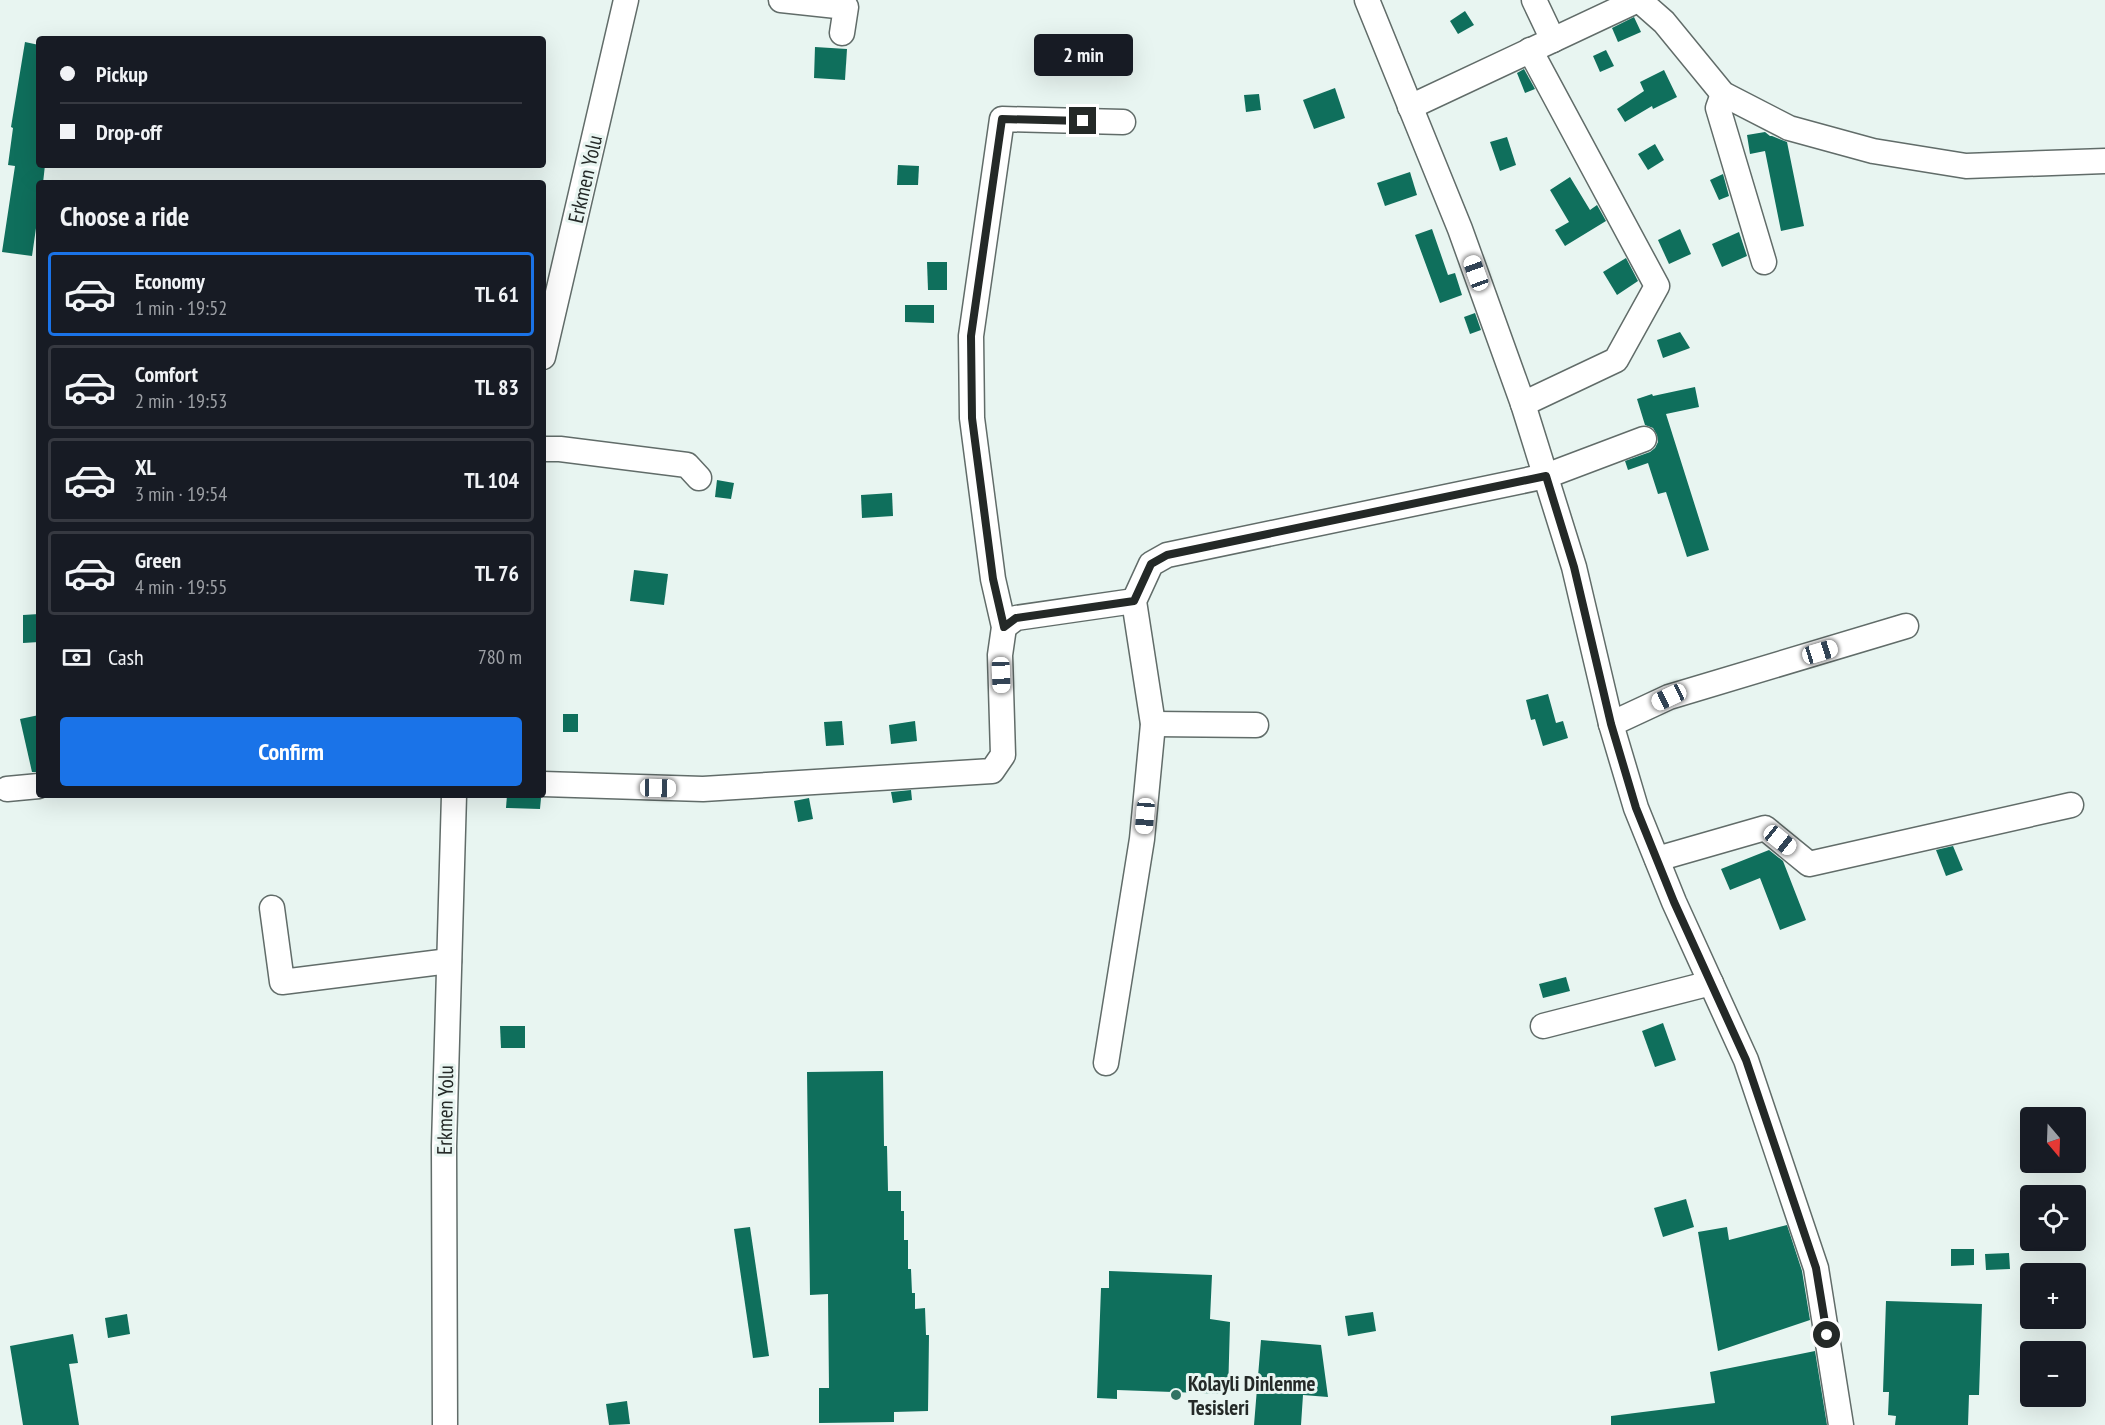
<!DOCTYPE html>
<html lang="en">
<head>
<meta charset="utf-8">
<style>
  body { margin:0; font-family:"PT Sans Narrow",sans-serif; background:#242831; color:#f1f3f6; height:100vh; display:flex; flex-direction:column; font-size:22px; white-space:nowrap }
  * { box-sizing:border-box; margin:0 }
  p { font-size:20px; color:#9ea1a6 }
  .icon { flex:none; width:33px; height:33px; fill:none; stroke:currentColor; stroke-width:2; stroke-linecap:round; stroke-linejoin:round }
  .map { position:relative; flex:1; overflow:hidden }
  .panel { position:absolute; left:36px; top:180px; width:510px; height:618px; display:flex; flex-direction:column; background:#171b24; border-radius:6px; box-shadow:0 6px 24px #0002 }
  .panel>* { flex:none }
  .guide { position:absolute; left:36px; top:36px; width:510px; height:132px; border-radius:6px; box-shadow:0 6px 24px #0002; display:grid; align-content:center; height:132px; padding:0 24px; background:#171b24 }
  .needle { width:39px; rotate:161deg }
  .buttons { position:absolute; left:2020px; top:1107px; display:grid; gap:12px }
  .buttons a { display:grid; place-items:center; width:66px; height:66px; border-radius:6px; background:#171b24; box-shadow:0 6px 24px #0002; font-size:30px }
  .end { position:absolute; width:27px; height:27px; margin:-14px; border:8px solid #242927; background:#fff; box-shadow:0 0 0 3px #fff }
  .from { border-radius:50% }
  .bubble { position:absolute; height:42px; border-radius:6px; background:#171b24; box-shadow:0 6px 24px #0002; font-size:20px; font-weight:800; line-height:42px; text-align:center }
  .car { position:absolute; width:18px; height:36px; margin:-18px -9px; border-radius:8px; box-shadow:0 0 4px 2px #0007; background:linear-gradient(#fff 24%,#345 0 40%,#fff 0 76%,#345 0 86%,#fff 0) }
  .guide b { display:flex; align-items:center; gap:21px; height:57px; font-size:22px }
  .guide b+b { border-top:2px solid #363941 }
  .guide i { width:15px; height:15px; background:#f1f3f6 }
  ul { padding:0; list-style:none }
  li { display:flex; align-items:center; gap:18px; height:84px; margin:0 12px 9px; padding:0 12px; border:3px solid #363941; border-radius:6px }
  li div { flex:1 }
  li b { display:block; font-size:22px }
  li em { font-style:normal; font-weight:800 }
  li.current { border-color:#1a73e8 }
  li>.icon { width:54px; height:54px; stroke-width:1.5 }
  h2 { padding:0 24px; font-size:27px; line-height:72px }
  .pay { display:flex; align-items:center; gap:15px; height:66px; padding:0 24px; font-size:22px }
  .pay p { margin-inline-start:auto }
  .button { display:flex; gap:12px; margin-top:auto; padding:12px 24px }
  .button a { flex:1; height:69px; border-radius:6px; background:#1a73e8; color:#fff; font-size:24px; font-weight:800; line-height:69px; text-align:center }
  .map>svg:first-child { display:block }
</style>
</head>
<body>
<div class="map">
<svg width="2105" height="1425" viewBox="0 0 2105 1425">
  <rect width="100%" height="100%" fill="#e8f5f1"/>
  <g fill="#0f6f5c">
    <polygon points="1465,11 1474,25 1458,34 1450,21"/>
    <polygon points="1634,17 1641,32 1618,42 1612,28"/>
    <polygon points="25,42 39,45 39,165 45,165 43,183 39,183 39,207 32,256 2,252 15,166 8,165 13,128 11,127"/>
    <polygon points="815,47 847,49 845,80 814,78"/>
    <polygon points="1606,50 1614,66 1600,72 1593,56"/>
    <polygon points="1524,69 1535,89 1525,93 1517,73"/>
    <polygon points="1664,70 1677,97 1653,109 1652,106 1625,122 1617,109 1644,91 1640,82"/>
    <polygon points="1335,88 1345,118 1314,129 1303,100"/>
    <polygon points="1259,94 1261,110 1246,112 1244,95"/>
    <polygon points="1765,132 1770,136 1772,136 1787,142 1804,226 1781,231 1765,151 1750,154 1747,135"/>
    <polygon points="1507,137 1516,165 1500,171 1490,142"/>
    <polygon points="1655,144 1664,160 1648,170 1638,154"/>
    <polygon points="898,165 919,166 918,185 897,185"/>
    <polygon points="1410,172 1417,195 1385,206 1377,183"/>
    <polygon points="1723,174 1729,196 1719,200 1710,180"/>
    <polygon points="1570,177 1590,210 1597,205 1606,221 1565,246 1555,230 1569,222 1550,190"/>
    <polygon points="1432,229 1448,275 1455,273 1462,295 1440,303 1415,235"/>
    <polygon points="1680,229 1691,254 1669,264 1658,240"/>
    <polygon points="1739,232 1747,256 1722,267 1712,244"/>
    <polygon points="1626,258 1638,281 1617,295 1603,272"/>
    <polygon points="927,262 947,262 947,290 928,290"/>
    <polygon points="905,305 934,305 934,323 905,322"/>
    <polygon points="1475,313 1481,330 1470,334 1464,317"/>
    <polygon points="1680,332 1690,348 1663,358 1657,340"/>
    <polygon points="1695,387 1699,407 1666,414 1709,550 1687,557 1666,492 1658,494 1648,463 1628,470 1625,461 1650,452 1655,448 1658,442 1657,435 1653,428 1645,425 1637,399 1652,394 1653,396"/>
    <polygon points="717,480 734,483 731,499 715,497"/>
    <polygon points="892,493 893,516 862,518 861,495"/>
    <polygon points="634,570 668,574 664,605 630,601"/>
    <polygon points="39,614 39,642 23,643 23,615"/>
    <polygon points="1548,694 1556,723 1563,721 1568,738 1543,746 1535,719 1531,720 1526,700"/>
    <rect x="563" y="714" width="15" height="18"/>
    <polygon points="39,715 39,772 32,772 20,719"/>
    <polygon points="842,721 844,745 826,746 824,722"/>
    <polygon points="915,721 917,741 891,744 889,725"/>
    <polygon points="911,790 912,800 893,803 891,792"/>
    <polygon points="507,795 534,795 541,798 540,809 506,808"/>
    <polygon points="809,798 813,819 798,822 794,801"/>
    <polygon points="1953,846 1963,870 1946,876 1936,850"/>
    <polygon points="1769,850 1783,861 1806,920 1780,930 1760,878 1730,890 1721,869"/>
    <polygon points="1566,977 1570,991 1543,998 1539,984"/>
    <polygon points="1663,1023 1676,1060 1655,1067 1642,1031"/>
    <polygon points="500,1026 525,1026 525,1048 501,1048"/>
    <polygon points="883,1071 884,1146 887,1146 888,1191 901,1191 901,1211 904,1211 904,1240 908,1240 908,1269 911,1269 912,1293 915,1293 915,1309 925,1308 926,1335 929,1335 928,1411 894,1412 894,1422 819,1423 819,1388 829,1388 828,1294 810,1295 807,1072"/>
    <polygon points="1686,1199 1694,1227 1663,1237 1654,1208"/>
    <polygon points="1787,1225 1802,1271 1810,1320 1718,1351 1698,1232 1727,1227 1729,1240"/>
    <polygon points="750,1227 769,1356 753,1358 734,1229"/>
    <polygon points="1951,1249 1974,1249 1974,1265 1951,1266"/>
    <polygon points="2009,1253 2010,1269 1986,1270 1985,1254"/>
    <polygon points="1109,1271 1212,1275 1210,1319 1230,1322 1228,1394 1117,1390 1117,1399 1097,1398 1101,1288 1109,1288"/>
    <polygon points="1886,1301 1982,1304 1979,1395 1969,1395 1968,1425 1895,1425 1896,1416 1888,1415 1889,1392 1883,1392"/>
    <polygon points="1373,1312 1376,1331 1348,1336 1345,1316"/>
    <polygon points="127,1314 130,1334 108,1338 105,1318"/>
    <polygon points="73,1334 78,1363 69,1364 79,1425 23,1425 10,1346"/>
    <polygon points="1261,1340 1321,1345 1328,1397 1303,1395 1301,1425 1254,1425"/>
    <polygon points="1815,1351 1827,1425 1611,1425 1611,1416 1715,1403 1710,1372"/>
    <polygon points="627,1401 630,1424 609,1425 606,1404"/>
  </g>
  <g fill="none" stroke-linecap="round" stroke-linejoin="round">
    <defs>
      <g id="minor">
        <polyline points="781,0 846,7 842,33"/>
        <polyline points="1367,0 1460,229 1523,404 1574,567 1611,724 1636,808 1674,902 1746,1060 1816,1268 1841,1425"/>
        <polyline points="1534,0 1553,40"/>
        <polyline points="1639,0 1664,22 1723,94 1789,128 1873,151 1966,166 2105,161"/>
        <polyline points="1723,94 1718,108 1764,262"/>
        <polyline points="1410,107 1638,0"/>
        <polyline points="543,357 626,0"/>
        <polyline points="1523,404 1616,360 1657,286 1530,50"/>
        <polyline points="543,449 560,449 687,465 699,478"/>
        <polyline points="1004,627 1016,618 1134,601"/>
        <polyline points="1153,724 1256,725"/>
        <polyline points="1611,724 1669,697 1906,626"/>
        <polyline points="543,784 703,789 992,771 1003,755 1000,655 1004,627 993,579 972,418 971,336 1002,119 1123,122"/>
        <polyline points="7,789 39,786"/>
        <polyline points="1657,859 1765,828 1809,864 2071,805"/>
        <polyline points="272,908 282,982 449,961"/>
        <polyline points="1543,1026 1711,983"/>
        <polyline points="1106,1063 1142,839 1153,724 1134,601 1151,564 1167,555 1546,476 1644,439"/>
        <polyline points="445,1425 444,1146 454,795"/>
      </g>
    </defs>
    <use href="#minor" stroke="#616c69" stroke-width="27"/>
    <use href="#minor" stroke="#fff" stroke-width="24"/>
  </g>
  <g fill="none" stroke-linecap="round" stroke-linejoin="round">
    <polyline stroke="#242927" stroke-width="8" points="1083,121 1002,119 971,336 972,418 993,579 1004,627 1016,618 1134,601 1151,564 1167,555 1546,476 1574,567 1611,724 1636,808 1674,902 1746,1060 1816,1268 1827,1335"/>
  </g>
  <circle fill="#317363" stroke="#e8f5f1" stroke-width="2" cx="1176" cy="1395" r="6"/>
  <g text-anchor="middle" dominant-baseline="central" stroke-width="6" stroke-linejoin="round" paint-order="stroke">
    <g font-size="21" fill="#242927" stroke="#e8f5f1">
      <text transform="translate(585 179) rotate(-77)">Erkmen Yolu</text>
      <text transform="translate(445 1110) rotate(-89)">Erkmen Yolu</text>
    </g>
    <g font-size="21" font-weight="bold" fill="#242927" stroke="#e8f5f1" text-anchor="start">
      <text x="1188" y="1383">Kolayli Dinlenme<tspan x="1188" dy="24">Tesisleri</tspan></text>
    </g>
  </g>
</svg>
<div class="buttons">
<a><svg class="needle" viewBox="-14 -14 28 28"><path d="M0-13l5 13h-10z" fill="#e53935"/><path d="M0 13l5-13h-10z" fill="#9ea1a6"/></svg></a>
<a><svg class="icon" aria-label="locate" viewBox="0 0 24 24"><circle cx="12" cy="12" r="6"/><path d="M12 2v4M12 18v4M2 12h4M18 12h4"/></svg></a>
<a>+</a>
<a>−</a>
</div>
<i class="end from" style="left:1827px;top:1335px"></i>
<i class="end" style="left:1083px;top:121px"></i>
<div class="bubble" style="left:1034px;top:34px;width:99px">2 min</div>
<i class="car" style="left:1476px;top:273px;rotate:340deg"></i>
<i class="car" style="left:1820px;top:652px;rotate:73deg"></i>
<i class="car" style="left:1001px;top:675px;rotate:178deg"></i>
<i class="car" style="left:1669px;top:697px;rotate:245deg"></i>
<i class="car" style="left:658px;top:788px;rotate:91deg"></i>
<i class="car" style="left:1145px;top:816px;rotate:185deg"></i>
<i class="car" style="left:1780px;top:840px;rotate:129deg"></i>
<div class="guide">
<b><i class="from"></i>Pickup</b>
<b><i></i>Drop-off</b>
</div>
<section class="panel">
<h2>Choose a ride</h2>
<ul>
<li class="current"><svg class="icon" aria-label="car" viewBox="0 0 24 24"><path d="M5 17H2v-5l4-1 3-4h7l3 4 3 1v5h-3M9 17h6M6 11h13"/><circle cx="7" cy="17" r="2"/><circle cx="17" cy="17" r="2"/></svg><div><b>Economy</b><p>1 min · 19:52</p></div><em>TL 61</em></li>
<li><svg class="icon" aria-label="car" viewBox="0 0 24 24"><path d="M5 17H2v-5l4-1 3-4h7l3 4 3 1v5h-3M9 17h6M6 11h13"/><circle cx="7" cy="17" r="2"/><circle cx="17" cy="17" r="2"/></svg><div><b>Comfort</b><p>2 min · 19:53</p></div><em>TL 83</em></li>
<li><svg class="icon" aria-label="car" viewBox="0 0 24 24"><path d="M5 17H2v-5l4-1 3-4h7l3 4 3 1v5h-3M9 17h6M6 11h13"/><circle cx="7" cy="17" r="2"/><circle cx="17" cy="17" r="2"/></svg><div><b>XL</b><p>3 min · 19:54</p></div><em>TL 104</em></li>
<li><svg class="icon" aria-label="car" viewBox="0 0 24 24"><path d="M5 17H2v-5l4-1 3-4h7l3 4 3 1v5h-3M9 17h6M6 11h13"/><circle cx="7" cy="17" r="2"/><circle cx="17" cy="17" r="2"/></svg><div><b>Green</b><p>4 min · 19:55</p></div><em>TL 76</em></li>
</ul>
<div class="pay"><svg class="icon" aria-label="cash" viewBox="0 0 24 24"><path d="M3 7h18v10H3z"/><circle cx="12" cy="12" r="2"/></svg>Cash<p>780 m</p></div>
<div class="button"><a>Confirm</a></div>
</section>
</div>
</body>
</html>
